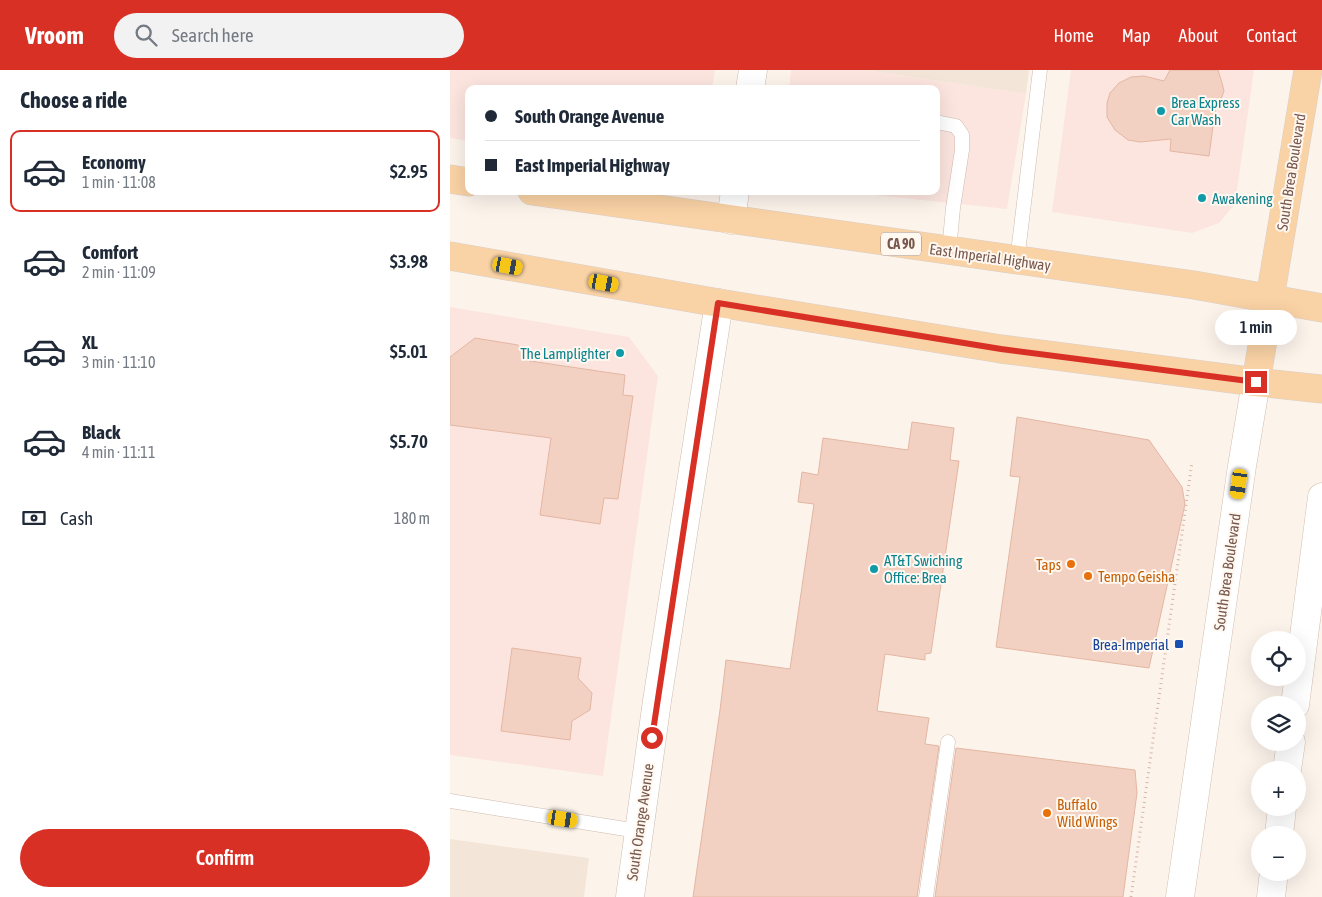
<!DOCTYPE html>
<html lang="en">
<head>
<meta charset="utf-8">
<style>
  body { margin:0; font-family:"Asap Condensed",sans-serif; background:#f2f2f3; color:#1f2937; height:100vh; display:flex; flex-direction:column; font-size:19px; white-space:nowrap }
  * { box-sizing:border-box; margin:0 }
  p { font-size:16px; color:#747a83 }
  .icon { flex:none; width:28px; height:28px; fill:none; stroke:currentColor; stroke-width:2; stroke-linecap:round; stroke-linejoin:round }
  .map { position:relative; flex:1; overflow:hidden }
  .panel { display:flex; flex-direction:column; background:#fff; width:450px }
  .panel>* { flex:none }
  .guide { position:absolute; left:15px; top:15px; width:475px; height:110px; border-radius:10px; box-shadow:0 5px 20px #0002; display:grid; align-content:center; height:110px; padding:0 20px; background:#fff }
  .controls { position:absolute; left:801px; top:561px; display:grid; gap:10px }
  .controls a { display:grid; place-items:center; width:55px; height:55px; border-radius:50%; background:#fff; box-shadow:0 5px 20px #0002; font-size:25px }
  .end { position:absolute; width:22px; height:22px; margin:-11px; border:6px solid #d93025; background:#fff; box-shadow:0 0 0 2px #fff }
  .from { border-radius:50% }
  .bubble { position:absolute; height:35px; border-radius:18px; background:#fff; box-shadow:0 5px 20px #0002; font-size:16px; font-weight:600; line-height:35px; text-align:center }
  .car { position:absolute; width:15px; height:30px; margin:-15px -8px; border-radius:6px; box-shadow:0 0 4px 1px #0007; background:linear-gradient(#f5c518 24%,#345 0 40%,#f5c518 0 76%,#345 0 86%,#f5c518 0) }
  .guide b { display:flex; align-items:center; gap:18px; height:48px; font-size:19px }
  .guide b+b { border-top:1px solid #e0e1e3 }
  .guide i { width:12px; height:12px; background:#1f2937 }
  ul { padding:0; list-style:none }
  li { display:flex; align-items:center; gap:15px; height:82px; margin:0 10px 8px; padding:0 10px; border:2px solid transparent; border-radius:10px }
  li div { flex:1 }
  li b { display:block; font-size:19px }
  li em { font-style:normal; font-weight:600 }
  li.selected { border-color:#d93025 }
  li>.icon { width:45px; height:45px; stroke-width:1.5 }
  h2 { padding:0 20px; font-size:22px; line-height:60px }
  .pay { display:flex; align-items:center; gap:12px; height:55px; padding:0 20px; font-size:19px }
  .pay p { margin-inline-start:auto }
  .primary-button { display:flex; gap:10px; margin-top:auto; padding:10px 20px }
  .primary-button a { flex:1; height:58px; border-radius:30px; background:#d93025; color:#fff; font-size:20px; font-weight:600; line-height:58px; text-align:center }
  header { display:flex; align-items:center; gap:30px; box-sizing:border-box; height:70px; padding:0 25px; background:#d93025; color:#fff }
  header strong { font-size:24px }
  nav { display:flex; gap:28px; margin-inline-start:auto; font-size:18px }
  .search { width:350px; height:45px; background:#f2f2f3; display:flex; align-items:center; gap:12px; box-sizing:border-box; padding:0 18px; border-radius:28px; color:#747a83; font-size:19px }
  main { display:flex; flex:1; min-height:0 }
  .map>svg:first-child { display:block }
</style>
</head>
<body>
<header>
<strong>Vroom</strong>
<div class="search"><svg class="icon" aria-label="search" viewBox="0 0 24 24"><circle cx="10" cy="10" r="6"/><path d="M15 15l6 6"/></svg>Search here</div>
<nav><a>Home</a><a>Map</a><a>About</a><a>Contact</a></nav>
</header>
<main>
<section class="panel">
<h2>Choose a ride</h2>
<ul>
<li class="selected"><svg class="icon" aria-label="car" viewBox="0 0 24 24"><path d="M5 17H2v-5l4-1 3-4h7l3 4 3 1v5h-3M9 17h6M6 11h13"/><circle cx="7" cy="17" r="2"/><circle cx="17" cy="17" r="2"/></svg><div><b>Economy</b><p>1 min · 11:08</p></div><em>$2.95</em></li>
<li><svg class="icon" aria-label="car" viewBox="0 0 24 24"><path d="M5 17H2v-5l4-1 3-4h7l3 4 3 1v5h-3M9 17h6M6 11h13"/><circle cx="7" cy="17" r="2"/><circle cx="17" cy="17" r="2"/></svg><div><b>Comfort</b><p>2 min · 11:09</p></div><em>$3.98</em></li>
<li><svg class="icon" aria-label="car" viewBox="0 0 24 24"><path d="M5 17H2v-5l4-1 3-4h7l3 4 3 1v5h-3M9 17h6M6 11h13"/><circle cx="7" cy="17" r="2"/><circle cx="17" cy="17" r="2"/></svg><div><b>XL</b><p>3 min · 11:10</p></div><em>$5.01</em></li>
<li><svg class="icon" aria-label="car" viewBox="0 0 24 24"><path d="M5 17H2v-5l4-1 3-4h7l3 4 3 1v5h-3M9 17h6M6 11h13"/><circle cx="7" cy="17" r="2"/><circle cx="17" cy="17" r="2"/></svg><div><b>Black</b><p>4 min · 11:11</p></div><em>$5.70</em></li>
</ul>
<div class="pay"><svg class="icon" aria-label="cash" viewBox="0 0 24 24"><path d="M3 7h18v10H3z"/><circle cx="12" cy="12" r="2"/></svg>Cash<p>180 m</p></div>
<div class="primary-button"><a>Confirm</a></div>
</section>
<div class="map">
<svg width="872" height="827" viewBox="0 0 872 827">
  <rect width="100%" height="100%" fill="#fcf4eb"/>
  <g fill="#f4e5d9">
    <polygon points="414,0 579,0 576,24"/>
    <polygon points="0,769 139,788 134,827 0,827"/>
  </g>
  <g fill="#fce5df">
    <polygon points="0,0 265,0 262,19 19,19 19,71 0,68"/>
    <polygon points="341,0 414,0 576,24 557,139 386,121 486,121 486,19 339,19"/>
    <polygon points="621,0 804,0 785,134 769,153 742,163 602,142"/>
    <polygon points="0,237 179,267 208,306 153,706 0,685"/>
  </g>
  <g fill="#f2d1c2" stroke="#e4b6a3">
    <polygon points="720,0 768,0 772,13 774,21 771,29 766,34 759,86 720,81 721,69 690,72 678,70 665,60 657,47 657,33 660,23 669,13 681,7 694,6 714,11"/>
    <polygon points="25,268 68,275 80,291 175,305 173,325 183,326 168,429 154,428 150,454 90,445 101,368 0,355 0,287"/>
    <polygon points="567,347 699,370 732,417 735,434 699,598 546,577 570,407 560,406"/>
    <polygon points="462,352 504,358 500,390 509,391 481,583 475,584 475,590 435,584 427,641 479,648 475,674 489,676 467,827 243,827 270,640 276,590 340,599 364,434 348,432 352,402 368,405 373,368 458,380"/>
    <polygon points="62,578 131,588 128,608 142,623 140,640 122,651 120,670 51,661"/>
    <polygon points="506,678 685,700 687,723 673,827 485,827"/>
  </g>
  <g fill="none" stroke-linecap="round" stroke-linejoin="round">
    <defs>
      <g id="service">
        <polyline points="486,52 506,56 512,65 512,80 503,138 499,181"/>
        <polyline points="567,191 590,0"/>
        <polyline points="0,731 188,761"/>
        <polyline points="476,827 498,672"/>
      </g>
      <g id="minor">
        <polyline points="300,19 303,0"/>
        <polyline points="281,150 285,121"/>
        <polyline points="180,827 207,631 269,233"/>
      </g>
      <g id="secondary">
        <polyline points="845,635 872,427"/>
        <polyline points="837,700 841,672"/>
        <polyline points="829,765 832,738"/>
        <polyline points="730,827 792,396 806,312"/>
        <polyline points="821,827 824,802"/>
      </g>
      <g id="primary">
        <polyline points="0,109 19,112"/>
        <polyline points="82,121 744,215 872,238"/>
        <polyline points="0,186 269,233 551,279 806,312 872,319"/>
        <polyline points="806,312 858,0"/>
      </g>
    </defs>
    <use href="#service" stroke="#cfbaaf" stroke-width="15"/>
    <use href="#minor" stroke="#cfbaaf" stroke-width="29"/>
    <use href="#secondary" stroke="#d5bdaf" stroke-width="29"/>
    <use href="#primary" stroke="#d9d0cd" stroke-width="29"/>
    <polyline stroke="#d7b4a5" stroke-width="3" stroke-dasharray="1 4" stroke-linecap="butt" points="681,827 742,392"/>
    <use href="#service" stroke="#fff" stroke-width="14"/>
    <use href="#minor" stroke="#fff" stroke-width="28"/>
    <use href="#secondary" stroke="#fff" stroke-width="28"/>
    <use href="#primary" stroke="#f9d2a5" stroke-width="28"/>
  </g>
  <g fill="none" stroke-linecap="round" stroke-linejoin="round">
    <polyline stroke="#d93025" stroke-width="6" points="202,668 268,233 551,279 806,312"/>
  </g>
  <g fill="#0f9aa8" stroke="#fff8f1" stroke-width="2">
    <circle cx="711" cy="41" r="5"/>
    <circle cx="752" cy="128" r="5"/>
    <circle cx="170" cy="283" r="5"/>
    <circle cx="424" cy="499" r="5"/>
  </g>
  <g fill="#e8710a" stroke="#fff8f1" stroke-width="2">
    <circle cx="621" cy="494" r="5"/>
    <circle cx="638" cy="506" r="5"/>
    <circle cx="597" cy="743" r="5"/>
  </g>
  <rect fill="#1a4fb4" stroke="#fff8f1" stroke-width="2" x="724" y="569" width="10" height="10" rx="2.5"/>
  <g text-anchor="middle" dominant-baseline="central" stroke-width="4" stroke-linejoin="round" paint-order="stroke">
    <rect fill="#fff8f1" stroke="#a0887e" stroke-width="1" x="431" y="162.5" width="40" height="23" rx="4"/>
    <g font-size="14" font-weight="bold" fill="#78584d">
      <text x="451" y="174">CA 90</text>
    </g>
    <g font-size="15" fill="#0d838f" stroke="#fff8f1" text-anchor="start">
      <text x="721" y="32">Brea Express<tspan x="721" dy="17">Car Wash</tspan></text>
      <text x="762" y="128">Awakening</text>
      <text x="160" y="283" text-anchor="end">The Lamplighter</text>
      <text x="434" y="490">AT&amp;T Swiching<tspan x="434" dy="17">Office: Brea</tspan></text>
    </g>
    <g font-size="15" fill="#78584d" stroke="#fff8f1">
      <text transform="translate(841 102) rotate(-81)">South Brea Boulevard</text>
      <text transform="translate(540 187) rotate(8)">East Imperial Highway</text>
      <text transform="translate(777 502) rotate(-82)">South Brea Boulevard</text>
      <text transform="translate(190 752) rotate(-82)">South Orange Avenue</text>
    </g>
    <g font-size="15" fill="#c56008" stroke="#fff8f1" text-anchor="start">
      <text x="611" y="494" text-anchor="end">Taps</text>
      <text x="648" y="506">Tempo Geisha</text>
      <text x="607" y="734">Buffalo<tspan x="607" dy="17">Wild Wings</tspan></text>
    </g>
    <g font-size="15" fill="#164399" stroke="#fff8f1" text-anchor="end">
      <text x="719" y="574">Brea-Imperial</text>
    </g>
  </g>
</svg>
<div class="controls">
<a><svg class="icon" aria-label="locate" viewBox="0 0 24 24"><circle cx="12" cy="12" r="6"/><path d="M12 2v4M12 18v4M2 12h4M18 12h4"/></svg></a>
<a><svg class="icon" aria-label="layers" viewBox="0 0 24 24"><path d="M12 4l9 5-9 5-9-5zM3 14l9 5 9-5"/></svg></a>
<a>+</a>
<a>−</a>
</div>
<i class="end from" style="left:202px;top:668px"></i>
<i class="end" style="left:806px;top:312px"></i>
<div class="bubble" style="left:765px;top:240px;width:82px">1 min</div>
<i class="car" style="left:58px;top:196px;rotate:100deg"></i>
<i class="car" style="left:154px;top:213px;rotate:100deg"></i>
<i class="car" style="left:789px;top:414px;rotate:188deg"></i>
<i class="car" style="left:113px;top:749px;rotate:99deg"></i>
<div class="guide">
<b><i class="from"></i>South Orange Avenue</b>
<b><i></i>East Imperial Highway</b>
</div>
</div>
</main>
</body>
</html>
